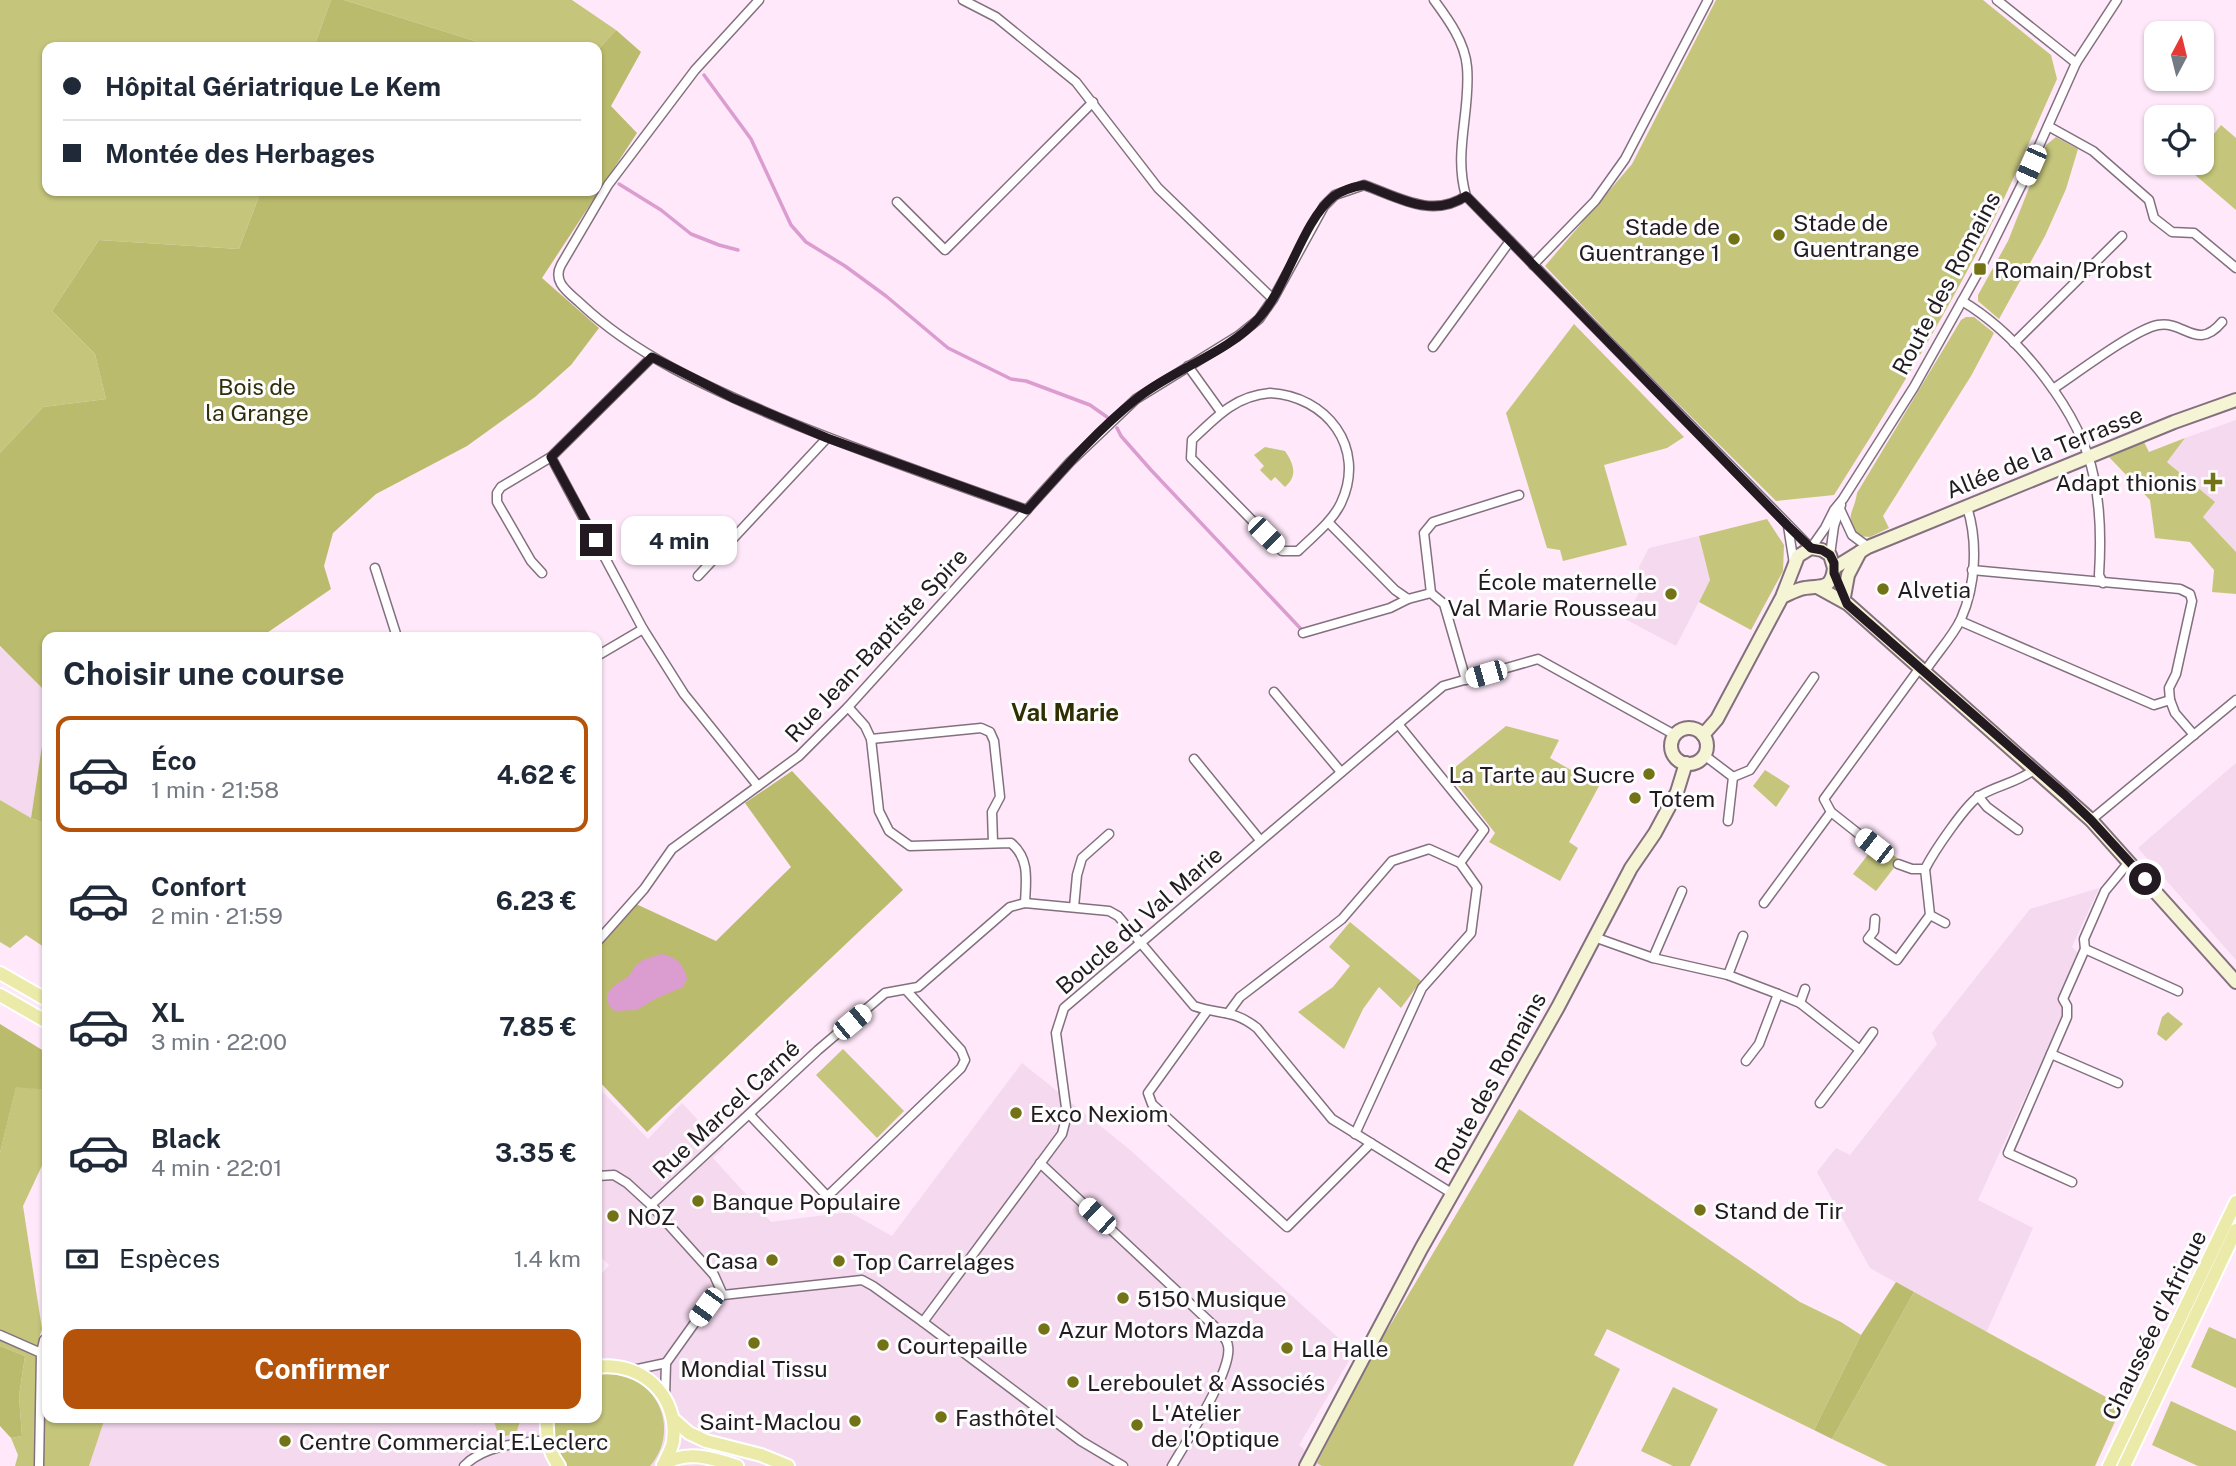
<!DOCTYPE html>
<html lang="fr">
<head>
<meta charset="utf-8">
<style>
  body { margin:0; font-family:"Public Sans",sans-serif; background:#f6f6f7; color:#1f2937; height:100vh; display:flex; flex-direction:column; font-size:26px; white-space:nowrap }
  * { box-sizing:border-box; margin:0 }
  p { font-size:23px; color:#747a83 }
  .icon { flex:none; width:38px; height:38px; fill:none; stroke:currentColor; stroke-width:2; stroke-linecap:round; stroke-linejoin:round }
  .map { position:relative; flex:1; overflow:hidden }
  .drawer { position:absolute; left:42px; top:632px; width:560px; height:791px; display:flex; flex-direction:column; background:#fff; border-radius:14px; box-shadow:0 2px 5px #0004 }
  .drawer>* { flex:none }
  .hud { position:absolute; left:42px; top:42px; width:560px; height:154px; border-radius:14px; box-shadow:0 2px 5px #0004; display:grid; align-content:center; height:154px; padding:0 21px; background:#fff }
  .needle { width:46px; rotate:7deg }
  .fabs { position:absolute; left:2144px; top:21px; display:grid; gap:14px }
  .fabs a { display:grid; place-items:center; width:70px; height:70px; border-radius:14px; background:#fff; box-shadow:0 2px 5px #0004; font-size:35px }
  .end { position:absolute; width:32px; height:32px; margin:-16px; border:9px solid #221a20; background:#fff; box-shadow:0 0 0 4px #fff }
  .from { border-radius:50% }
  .bubble { position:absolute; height:49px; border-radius:14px; background:#fff; box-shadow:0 2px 5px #0004; font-size:23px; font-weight:700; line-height:49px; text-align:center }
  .car { position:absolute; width:21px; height:42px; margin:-21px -10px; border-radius:9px; box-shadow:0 0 5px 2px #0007; background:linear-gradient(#fff 24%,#345 0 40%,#fff 0 76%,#345 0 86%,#fff 0) }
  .hud b { display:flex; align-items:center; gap:24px; height:66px; font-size:26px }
  .hud b+b { border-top:2px solid #e0e1e3 }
  .hud i { width:18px; height:18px; background:#1f2937 }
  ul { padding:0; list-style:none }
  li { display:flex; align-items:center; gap:21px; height:116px; margin:0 14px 10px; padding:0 7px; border:4px solid transparent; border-radius:14px }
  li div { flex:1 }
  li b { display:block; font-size:26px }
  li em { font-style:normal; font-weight:700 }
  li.selected { border-color:#b45309 }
  li>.icon { width:63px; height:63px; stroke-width:1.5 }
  h2 { padding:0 21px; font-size:32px; line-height:84px }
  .pay { display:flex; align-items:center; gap:18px; height:77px; padding:0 21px; font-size:26px }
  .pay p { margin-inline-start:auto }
  .action { display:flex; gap:14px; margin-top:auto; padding:14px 21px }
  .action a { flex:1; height:80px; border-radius:14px; background:#b45309; color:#fff; font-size:28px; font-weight:700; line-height:80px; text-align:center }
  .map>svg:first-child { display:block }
</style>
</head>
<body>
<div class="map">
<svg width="2236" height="1466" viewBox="0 0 2236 1466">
  <rect width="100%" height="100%" fill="#fee8f9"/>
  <g fill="#f5d9ef">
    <polygon points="2236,420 2236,552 2203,517 2214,502 2167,461 2185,438"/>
    <polygon points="1699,536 1710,580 1676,646 1625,619 1642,587 1639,567 1649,548"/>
    <polygon points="0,647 47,693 47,713 31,818 0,800"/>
    <polygon points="2236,763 2236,960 2138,848"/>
    <polygon points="2099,888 2072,947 2079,954 2059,1000 2064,1012 1978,1200 2033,1228 1986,1333 1870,1268 1817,1172 1836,1148 1850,1155 1937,1044 1932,1033 2030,909"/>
    <polygon points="1022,1063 1129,1149 1354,1352 1299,1445 1322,1466 89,1466 105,1418 493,1418 497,1431 516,1434 521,1418 597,1418 597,1280 609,1265 597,1253 597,1086 648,1139 682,1103 724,1148 713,1158 771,1222 849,1212 892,1236"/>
  </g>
  <g fill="#c5c67b">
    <polygon points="0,0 331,0 314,47 47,47 47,191 261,191 239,249 99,240 52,311 95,354 106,399 43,407 0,453"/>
    <polygon points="344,0 572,0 616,30 597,51 597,47 494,47"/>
    <path d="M1716 0H1983L2051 55 2057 79C2036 125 2017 173 1994 219 1947 314 1891 405 1834 495L1776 501 1633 359 1545 266 1632 164Z"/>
    <polygon points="2221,125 2236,138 2236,210 2187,168 2191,163 2202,163 2202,149"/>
    <polygon points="2056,137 2078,149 2066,189 2045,236 1999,319 1978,301 1978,295 2008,241 2046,145"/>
    <path d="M1966 317H1974L1994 333 1971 376 1883 516 1889 528 1870 537 1857 536C1844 514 1854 514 1857 493L1961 320Z"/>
    <polygon points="1574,324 1684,437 1667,448 1604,465 1627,545 1563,561 1560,550 1547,548 1506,413"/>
    <polygon points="2185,438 2167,462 2215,502 2203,517 2236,552 2236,594 2212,592 2214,570 2190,542 2155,538 2150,500 2109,457 2144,442 2149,452"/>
    <path d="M1265 447 1285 451C1294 464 1298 476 1285 487L1275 477 1271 481 1260 470 1264 466 1254 455Z"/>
    <polygon points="1767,519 1784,545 1783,571 1751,630 1699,602 1710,580 1699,536"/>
    <polygon points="1506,726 1559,740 1550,758 1599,786 1569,842 1578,848 1560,881 1489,842 1495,833 1448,773"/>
    <polygon points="1765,770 1790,786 1776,807 1753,786"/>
    <polygon points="0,800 31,818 47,824 47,949 26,935 10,948 0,942"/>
    <polygon points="1877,843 1900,860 1876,891 1853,874"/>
    <polygon points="1350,922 1421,981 1401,1008 1379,987 1363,1009 1344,1049 1298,1012 1333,987 1350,966 1329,947"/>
    <polygon points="2168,1012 2183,1024 2166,1041 2157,1034 2162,1017"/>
    <polygon points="843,1049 904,1111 877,1138 816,1075"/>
    <polygon points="16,1086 47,1090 47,1155 23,1206 42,1329 39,1338 47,1341 47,1418 105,1418 89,1466 15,1466 18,1455 11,1438 22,1436 19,1396 25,1356 0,1346 0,1153"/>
    <polygon points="1519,1109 1800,1302 1841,1322 1861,1335 1814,1430 1607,1329 1594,1355 1620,1369 1573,1466 1322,1466 1317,1463 1370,1359"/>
    <polygon points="1914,1292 2115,1402 2121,1408 2095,1466 1888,1466 1832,1439"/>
    <polygon points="2209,1327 2236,1339 2236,1388 2191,1367"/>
    <path d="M616 1373C628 1377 640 1381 649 1391 669 1412 669 1445 650 1466H566C554 1453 550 1434 554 1418H597V1374Z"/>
    <polygon points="1673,1387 1718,1409 1690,1466 1673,1466 1641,1451"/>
    <polygon points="2171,1401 2236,1431 2236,1466 2198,1466 2152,1445"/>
    <polygon points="493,1418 521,1418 516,1434 505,1436 497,1431"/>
  </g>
  <g fill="#bbbb6d">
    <polygon points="331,0 344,0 494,47 314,47"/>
    <polygon points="616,30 641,52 611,106 637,133 542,278 599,328 571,365 535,397 467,446 376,494 333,533 324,566 331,589 261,637 47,637 47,693 0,646 0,453 43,407 106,399 95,354 52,311 99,240 239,249 261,191 597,191 597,51"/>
    <polygon points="47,713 47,824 31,818"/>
    <polygon points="792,771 903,890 647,1132 597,1079 597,950 636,904 716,941 791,867 745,803"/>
    <polygon points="0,1024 47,1053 47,1090 16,1087 0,1153"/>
    <polygon points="1896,1282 1914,1292 1832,1439 1814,1430 1861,1335"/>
    <polygon points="0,1346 25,1356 19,1396 22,1436 11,1438 0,1426"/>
  </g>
  <path fill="#db9cd0" d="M661 954C675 956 685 965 687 979L683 987 655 999 637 1010 615 1011 610 1007 607 1000 608 993 615 985 629 976 636 965 643 960Z"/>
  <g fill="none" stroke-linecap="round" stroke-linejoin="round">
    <g stroke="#db9cd0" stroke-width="3.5">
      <polyline points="704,75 751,139 791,225 806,242 845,266 886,296 948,348 1011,379 1026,381 1090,405 1107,417"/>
      <polyline points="619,184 661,210 691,234 719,245 738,250"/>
      <polyline points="1117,428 1121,436 1151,470 1301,629"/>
    </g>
    <defs>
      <g id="street">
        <path d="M759 0 695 70 608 185 561 265C552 282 568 292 580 303 636 356 708 387 777 417 859 451 943 480 1027 510"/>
        <polyline points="963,0 996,17 1076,82 1158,188 1273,299"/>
        <path d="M1434 0C1448 19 1465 42 1467 67 1471 110 1453 152 1466 196L1811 548 1825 528 1834 510 1843 499 1914 387 1980 269 2022 184 2076 63 2117 0"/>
        <polyline points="1997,0 2076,63"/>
        <polyline points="2048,126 2093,151 2149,200 2154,218 2172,232 2194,233 2236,268"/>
        <polyline points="897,202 945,250 1093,102"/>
        <polyline points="1533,265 1595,201 1625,159 1708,0"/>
        <path d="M1962 301C2019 335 2081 412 2094 478 2101 510 2101 543 2099 575L2103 583"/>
        <polyline points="2014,343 2122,236"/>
        <polyline points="1433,347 1510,241"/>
        <polyline points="1188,366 1221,412"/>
        <path d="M2053 389C2076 374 2135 329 2158 325 2184 320 2197 352 2222 322"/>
        <path d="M1270 393C1326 396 1367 447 1341 503 1332 522 1313 536 1298 551H1282L1191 458 1192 440C1216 417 1235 396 1270 393Z"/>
        <polyline points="551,457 643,629 684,694 758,786"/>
        <polyline points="1840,509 1852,535 1868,547"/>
        <polyline points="1328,522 1395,590 1408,599 1431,593 1444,604 1466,680"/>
        <polyline points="1788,526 1794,564"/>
        <polyline points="1830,555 1834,526 1841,505"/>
        <polyline points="375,568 397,637"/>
        <polyline points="1972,570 2180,589 2190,594 2192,601 2176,674 2169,688 2170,700"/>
        <polyline points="542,573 531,561 497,502 497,493 501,487 551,457 652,357"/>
        <polyline points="698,576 827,438"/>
        <polyline points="1431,593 1424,533 1433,522 1519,495"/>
        <polyline points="1960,621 2154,705 2170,700 2175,713 2194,735"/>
        <polyline points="1303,633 1390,608 1408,599"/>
        <polyline points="597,656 643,629"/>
        <path d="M1924 673C1935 655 1952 638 1961 619 1976 585 1978 541 1967 507"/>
        <polyline points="1274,692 1341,772"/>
        <path d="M848 707 865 726 871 739 879 811 889 831 910 846 1011 843C1030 859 1026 880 1025 903"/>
        <polyline points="1398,724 1484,830 1460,863"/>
        <polyline points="871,739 981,728 990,732 994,741 1000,797 992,812 993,843"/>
        <polyline points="1704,755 1733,777 1728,821"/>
        <polyline points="1194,759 1260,840"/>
        <polyline points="1733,777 1750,770 1814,677"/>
        <polyline points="1978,796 1987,807 2018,830"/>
        <polyline points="2091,820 2236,700"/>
        <polyline points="1874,846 1831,812 1824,799 1919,669"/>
        <path d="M1898 864 1912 869H1925C1933 853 1967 802 1981 795 1998 785 2019 782 2035 769"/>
        <polyline points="1764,903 1831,812"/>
        <polyline points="1074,907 1077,875 1082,858 1109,834"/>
        <polyline points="1930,915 1945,923"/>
        <polyline points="1875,919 1874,931 1868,939 1897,960 1930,915 1925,869"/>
        <polyline points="1594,937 1653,958 1728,975 1778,994 1800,1003 1860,1050 1820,1103"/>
        <path d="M597 942 644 889 672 849 799 756 848 707 1070 462 1136 399 1238 336 1259 319 1273 299 1324 206 1335 195 1364 185C1398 197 1432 219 1466 196"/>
        <polyline points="2085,949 2178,991"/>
        <polyline points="1653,958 1682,891"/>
        <polyline points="1728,975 1743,936"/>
        <polyline points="1800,1003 1805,989"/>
        <polyline points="1207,1011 1148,1093 1152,1104 1287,1227 1371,1143"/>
        <polyline points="1229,1012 1240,997 1342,919 1392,861 1429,849 1460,863 1477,887 1471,933 1422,988 1355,1134"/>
        <polyline points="1860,1050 1873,1032"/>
        <polyline points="2051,1054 2118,1083"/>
        <polyline points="1746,1061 1759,1044 1778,994"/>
        <polyline points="750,1115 827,1196 833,1191 961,1068 965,1060 961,1050 907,991"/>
        <path d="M1040 1163 1212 1324C1218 1330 1227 1338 1228 1346 1233 1370 1186 1442 1172 1466"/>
        <polyline points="597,1176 614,1175 627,1183 651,1205 714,1275 723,1295"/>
        <polyline points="2072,1182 2008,1153 2067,1017 2067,1006 2063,999 2085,949 2084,939 2105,891 2129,862"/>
        <path d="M651 1205 818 1050 885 993 918 987 1010 907 1025 903 1109 911 1118 916 1194 1006C1220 1015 1233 1009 1257 1028L1332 1119 1453 1194"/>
        <polyline points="923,1322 1062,1134 1067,1115 1056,1033 1064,1008 1443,686 1538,659 1675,735"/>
        <polyline points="0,1335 41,1353"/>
        <polyline points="633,1370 666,1363"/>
        <polyline points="665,1397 666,1363 706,1307 723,1295 862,1280 873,1286 923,1322 1081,1441 1123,1466"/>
        <polyline points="39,1466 41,1353 44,1340"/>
        <path d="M464 1466C484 1445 519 1443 547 1440"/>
      </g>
      <g id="secondary">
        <polyline points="1834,568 1868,547 2174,422 2236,400"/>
        <polyline points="1819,588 1848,604 2091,820 2236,982"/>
        <polyline points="1844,597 1848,575 1860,552"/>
        <circle cx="1689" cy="746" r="18"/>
        <path d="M1703 735 1717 719 1782 597 1798 556 1811 548 1822 550 1830 555 1834 568C1831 591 1821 585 1805 588 1797 589 1789 594 1782 597"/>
        <polyline points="1306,1466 1421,1249 1558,1007 1631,868 1655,833 1677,792 1686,763"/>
      </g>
      <g id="primary">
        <polyline points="0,973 47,1000"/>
        <polyline points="0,995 47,1022"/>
        <path d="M597 1367C641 1361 679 1395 673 1441 672 1449 666 1458 663 1466"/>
        <path d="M547 1418C546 1435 548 1452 559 1466"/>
        <polyline points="673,1419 689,1433 706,1441 761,1455 788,1466"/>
        <path d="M663 1465C686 1449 712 1458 737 1466"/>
        <polyline points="2109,1466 2236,1202"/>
        <polyline points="2124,1466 2236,1230"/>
      </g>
    </defs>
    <use href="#street" stroke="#83707f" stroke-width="11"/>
    <use href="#secondary" stroke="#83707f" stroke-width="16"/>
    <use href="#primary" stroke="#fff" stroke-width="16"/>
    <use href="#street" stroke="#fff" stroke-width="8"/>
    <use href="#secondary" stroke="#f5f4d4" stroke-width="12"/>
    <use href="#primary" stroke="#ebeaa8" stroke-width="12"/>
  </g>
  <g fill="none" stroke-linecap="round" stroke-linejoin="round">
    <path stroke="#221a20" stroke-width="9" d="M596 540 551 457 652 357 733 398 827 438 1027 510C1061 472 1095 432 1135 400 1171 370 1228 353 1259 318 1288 286 1302 221 1334 196 1343 190 1353 187 1364 185 1398 197 1432 219 1466 196L1788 526 1811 548 1822 550 1830 555 1834 563V573L1847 604 2065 795 2091 820 2145 879"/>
  </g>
  <g fill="#737216" stroke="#fdfdfd" stroke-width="2.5">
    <circle cx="1779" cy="235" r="7"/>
    <circle cx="1734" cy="239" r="7"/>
    <rect x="1973" y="262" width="14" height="14" rx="3.5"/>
    <path d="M2209.5 471.5h7v7h7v7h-7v7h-7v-7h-7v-7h7z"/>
    <circle cx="1883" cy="589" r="7"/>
    <circle cx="1671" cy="594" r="7"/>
    <circle cx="1649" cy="774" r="7"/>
    <circle cx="1635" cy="798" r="7"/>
    <circle cx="1016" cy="1113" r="7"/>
    <circle cx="698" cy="1201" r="7"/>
    <circle cx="1700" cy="1210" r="7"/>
    <circle cx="613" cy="1216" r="7"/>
    <circle cx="772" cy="1260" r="7"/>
    <circle cx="839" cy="1261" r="7"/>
    <circle cx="1123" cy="1298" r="7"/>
    <circle cx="1044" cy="1329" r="7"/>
    <circle cx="754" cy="1343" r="7"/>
    <circle cx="883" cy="1345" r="7"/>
    <circle cx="1287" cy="1348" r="7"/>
    <circle cx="1073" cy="1382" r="7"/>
    <circle cx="941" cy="1417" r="7"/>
    <circle cx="855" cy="1421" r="7"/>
    <circle cx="1137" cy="1425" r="7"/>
    <circle cx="285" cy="1441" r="7"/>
  </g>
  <g text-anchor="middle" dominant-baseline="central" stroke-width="6" stroke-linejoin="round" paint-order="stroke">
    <g font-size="23" fill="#221a20" stroke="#fdfdfd" text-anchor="start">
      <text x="1793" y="222">Stade de<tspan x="1793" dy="26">Guentrange</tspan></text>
      <text x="1720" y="226" text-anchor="end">Stade de<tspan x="1720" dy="26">Guentrange 1</tspan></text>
      <text x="1994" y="269">Romain/Probst</text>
      <text x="2197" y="482" text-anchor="end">Adapt thionis</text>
      <text x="1657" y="581" text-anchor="end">École maternelle<tspan x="1657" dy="26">Val Marie Rousseau</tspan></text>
      <text x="1897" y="589">Alvetia</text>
      <text x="1635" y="774" text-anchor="end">La Tarte au Sucre</text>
      <text x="1649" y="798">Totem</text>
      <text x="1030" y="1113">Exco Nexiom</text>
      <text x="712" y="1201">Banque Populaire</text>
      <text x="1714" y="1210">Stand de Tir</text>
      <text x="627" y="1216">NOZ</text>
      <text x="758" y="1260" text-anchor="end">Casa</text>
      <text x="853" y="1261">Top Carrelages</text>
      <text x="1137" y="1298">5150 Musique</text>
      <text x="1058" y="1329">Azur Motors Mazda</text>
      <text x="897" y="1345">Courtepaille</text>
      <text x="1301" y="1348">La Halle</text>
      <text x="754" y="1368" text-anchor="middle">Mondial Tissu</text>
      <text x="1087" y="1382">Lereboulet &amp; Associés</text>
      <text x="1151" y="1412">L'Atelier<tspan x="1151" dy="26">de l'Optique</tspan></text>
      <text x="955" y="1417">Fasthôtel</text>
      <text x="841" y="1421" text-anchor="end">Saint-Maclou</text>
      <text x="299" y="1441">Centre Commercial E.Leclerc</text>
    </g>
    <g font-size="23" fill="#221a20" stroke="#fdfdfd">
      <text transform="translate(1946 283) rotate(-62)">Route des Romains</text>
      <text transform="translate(2044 452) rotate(-22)">Allée de la Terrasse</text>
      <text transform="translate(876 645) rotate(-47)">Rue Jean-Baptiste Spire</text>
      <text transform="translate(1139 920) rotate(-41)">Boucle du Val Marie</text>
      <text transform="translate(1490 1083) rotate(-61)">Route des Romains</text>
      <text transform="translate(726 1109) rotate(-43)">Rue Marcel Carné</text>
      <text transform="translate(2154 1325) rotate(-64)">Chaussée d'Afrique</text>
    </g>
    <g font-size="23" fill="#302f0d" stroke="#fdfdfd">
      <text x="257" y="386">Bois de<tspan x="257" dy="26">la Grange</tspan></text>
    </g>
    <g font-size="24" font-weight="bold" fill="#302f04" stroke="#fdfdfd">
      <text x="1065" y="712">Val Marie</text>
    </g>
  </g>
</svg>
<div class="fabs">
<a><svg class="needle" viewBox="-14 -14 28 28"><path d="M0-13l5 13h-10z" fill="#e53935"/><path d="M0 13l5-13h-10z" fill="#747a83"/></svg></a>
<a><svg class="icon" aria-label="locate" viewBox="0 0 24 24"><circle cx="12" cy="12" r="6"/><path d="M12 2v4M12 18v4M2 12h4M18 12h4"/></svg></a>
</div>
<i class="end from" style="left:2145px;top:879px"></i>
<i class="end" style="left:596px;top:540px"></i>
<div class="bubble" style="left:621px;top:516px;width:116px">4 min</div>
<i class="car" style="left:2031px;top:165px;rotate:204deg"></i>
<i class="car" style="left:1266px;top:535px;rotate:135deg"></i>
<i class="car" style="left:1486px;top:674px;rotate:254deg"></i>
<i class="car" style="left:1874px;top:846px;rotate:308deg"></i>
<i class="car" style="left:852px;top:1022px;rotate:50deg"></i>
<i class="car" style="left:1097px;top:1216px;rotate:313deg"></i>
<i class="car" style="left:706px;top:1307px;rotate:216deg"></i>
<div class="hud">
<b><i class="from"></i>Hôpital Gériatrique Le Kem</b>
<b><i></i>Montée des Herbages</b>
</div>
<section class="drawer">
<h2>Choisir une course</h2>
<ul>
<li class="selected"><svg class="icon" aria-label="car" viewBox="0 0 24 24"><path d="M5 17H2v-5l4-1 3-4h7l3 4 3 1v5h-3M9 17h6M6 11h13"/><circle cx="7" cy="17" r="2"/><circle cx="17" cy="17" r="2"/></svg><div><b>Éco</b><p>1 min · 21:58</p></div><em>4.62 €</em></li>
<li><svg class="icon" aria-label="car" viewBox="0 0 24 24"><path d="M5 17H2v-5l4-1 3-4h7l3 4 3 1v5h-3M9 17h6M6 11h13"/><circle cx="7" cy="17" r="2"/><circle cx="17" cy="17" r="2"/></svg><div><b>Confort</b><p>2 min · 21:59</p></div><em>6.23 €</em></li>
<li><svg class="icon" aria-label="car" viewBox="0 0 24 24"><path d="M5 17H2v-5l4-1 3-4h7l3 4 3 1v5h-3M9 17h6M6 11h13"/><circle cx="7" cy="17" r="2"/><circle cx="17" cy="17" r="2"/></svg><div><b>XL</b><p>3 min · 22:00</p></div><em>7.85 €</em></li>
<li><svg class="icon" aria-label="car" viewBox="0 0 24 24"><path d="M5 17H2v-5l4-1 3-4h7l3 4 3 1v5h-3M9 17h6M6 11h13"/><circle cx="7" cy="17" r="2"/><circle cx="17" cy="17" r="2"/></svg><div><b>Black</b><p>4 min · 22:01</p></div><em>3.35 €</em></li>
</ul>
<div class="pay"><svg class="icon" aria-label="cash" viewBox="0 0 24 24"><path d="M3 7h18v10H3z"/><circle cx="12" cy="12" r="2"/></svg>Espèces<p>1.4 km</p></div>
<div class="action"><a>Confirmer</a></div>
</section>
</div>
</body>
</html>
